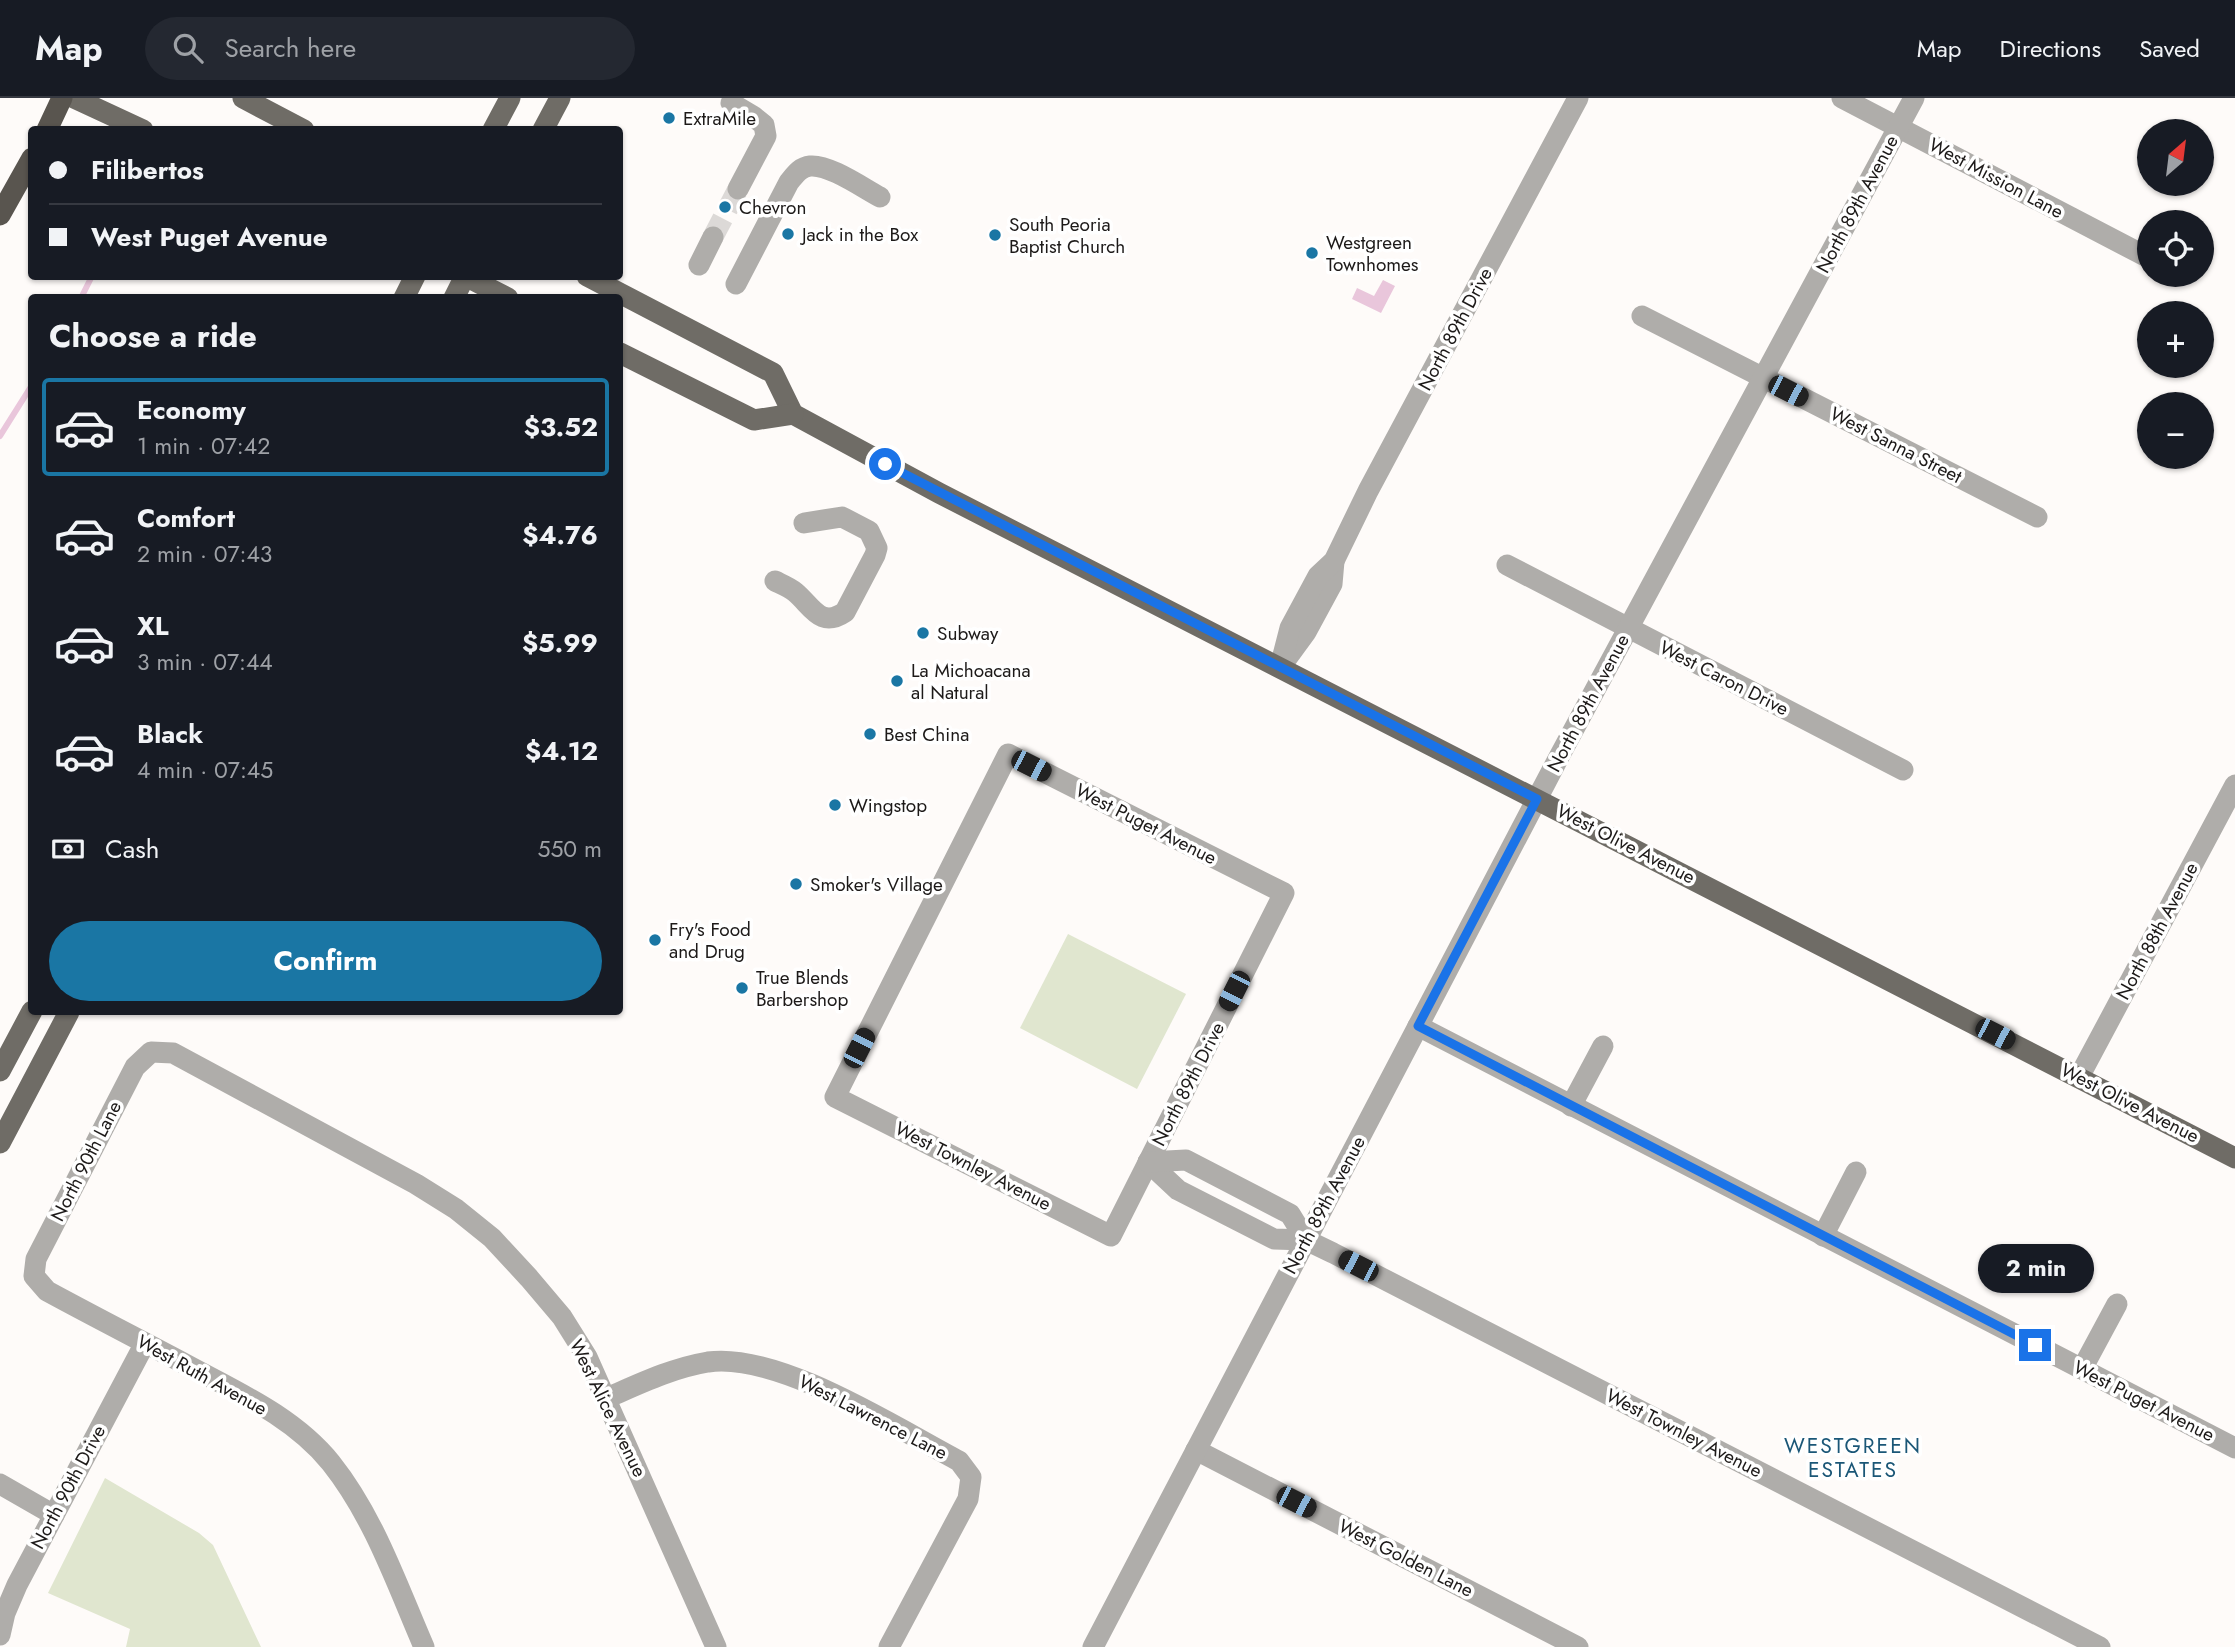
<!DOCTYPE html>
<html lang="en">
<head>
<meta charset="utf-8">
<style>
  body { margin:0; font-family:Jost,sans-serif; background:#242831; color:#f1f3f6; height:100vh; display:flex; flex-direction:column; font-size:26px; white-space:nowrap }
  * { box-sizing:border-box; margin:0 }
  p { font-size:23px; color:#9ea1a6 }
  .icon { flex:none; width:38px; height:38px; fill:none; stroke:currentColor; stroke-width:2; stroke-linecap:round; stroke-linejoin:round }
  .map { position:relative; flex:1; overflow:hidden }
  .details { position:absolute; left:28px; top:196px; width:595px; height:721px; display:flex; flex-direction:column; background:#171b24; border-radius:7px; box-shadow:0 2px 5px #0004 }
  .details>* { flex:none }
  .hud { position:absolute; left:28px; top:28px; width:595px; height:154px; border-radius:7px; box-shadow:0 2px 5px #0004; display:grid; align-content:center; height:154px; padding:0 21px; background:#171b24 }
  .needle { width:46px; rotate:28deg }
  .buttons { position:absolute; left:2137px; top:21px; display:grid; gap:14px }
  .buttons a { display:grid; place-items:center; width:77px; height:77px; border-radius:50%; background:#171b24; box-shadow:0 2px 5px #0004; font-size:35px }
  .end { position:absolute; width:32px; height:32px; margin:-16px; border:9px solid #1a73e8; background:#fff; box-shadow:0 0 0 4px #fff }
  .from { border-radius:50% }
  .bubble { position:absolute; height:49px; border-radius:24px; background:#171b24; box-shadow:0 2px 5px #0004; font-size:23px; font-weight:700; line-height:49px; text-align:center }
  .car { position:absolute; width:21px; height:42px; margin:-21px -10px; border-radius:9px; box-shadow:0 0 5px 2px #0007; background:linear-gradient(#222 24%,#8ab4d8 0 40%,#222 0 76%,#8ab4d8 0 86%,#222 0) }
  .hud b { display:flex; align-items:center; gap:24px; height:66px; font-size:26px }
  .hud b+b { border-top:2px solid #363941 }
  .hud i { width:18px; height:18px; background:#f1f3f6 }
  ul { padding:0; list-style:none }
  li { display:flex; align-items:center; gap:21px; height:98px; margin:0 14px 10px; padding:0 7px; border:4px solid transparent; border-radius:7px }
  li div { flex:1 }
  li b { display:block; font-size:26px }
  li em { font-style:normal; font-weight:700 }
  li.active { border-color:#1a76a4 }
  li>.icon { width:63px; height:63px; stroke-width:1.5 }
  h2 { padding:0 21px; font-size:32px; line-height:84px }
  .pay { display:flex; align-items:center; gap:18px; height:77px; padding:0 21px; font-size:26px }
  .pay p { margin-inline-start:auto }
  .button { display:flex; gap:14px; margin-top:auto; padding:14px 21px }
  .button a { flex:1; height:80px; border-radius:42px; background:#1a76a4; color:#fff; font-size:28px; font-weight:700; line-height:80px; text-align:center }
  header { display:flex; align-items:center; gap:42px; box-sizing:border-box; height:98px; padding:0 35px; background:#171b24; border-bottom:2px solid #363941 }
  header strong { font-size:33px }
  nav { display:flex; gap:38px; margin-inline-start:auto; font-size:24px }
  .search { width:490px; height:63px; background:#242831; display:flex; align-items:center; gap:18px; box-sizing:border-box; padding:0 24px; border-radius:38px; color:#9ea1a6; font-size:26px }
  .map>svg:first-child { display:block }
</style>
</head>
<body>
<header>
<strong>Map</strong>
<div class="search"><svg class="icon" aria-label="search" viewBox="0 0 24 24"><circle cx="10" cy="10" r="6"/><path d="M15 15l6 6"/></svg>Search here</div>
<nav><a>Map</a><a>Directions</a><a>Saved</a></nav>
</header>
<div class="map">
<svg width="2235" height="1549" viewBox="0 0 2235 1549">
  <rect width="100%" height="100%" fill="#fefbf9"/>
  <g fill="#e0e6cf">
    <polygon points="1068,836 1186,896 1137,991 1020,930"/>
    <polygon points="105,1380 199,1435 213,1447 261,1549 126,1549 130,1531 48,1495"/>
  </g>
  <polygon fill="#e9c6db" points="1383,182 1395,188 1381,215 1352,201 1357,190 1374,198"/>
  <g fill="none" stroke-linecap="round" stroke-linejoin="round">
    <g stroke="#e9c6db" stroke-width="6">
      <polyline points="81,200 92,178"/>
      <polyline points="0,338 32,287"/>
    </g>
    <polyline stroke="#dcd9d7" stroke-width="21" stroke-dasharray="21 10" stroke-linecap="butt" points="713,139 738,91"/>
    <g stroke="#afadaa" stroke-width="21">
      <polyline points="1842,0 2149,160"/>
      <polyline points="731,5 753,18 764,27 766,38 738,91"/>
      <polyline points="699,167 713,139"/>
      <path d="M736 186 789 84C795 77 800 69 810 68 829 66 863 90 880 99"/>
      <polyline points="1642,218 2037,419"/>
      <polyline points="1507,467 1903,672"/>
      <path d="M775 483C781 486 789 489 795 494 812 508 820 531 845 514L875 457 877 450 869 433 842 419 804 425"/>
      <polyline points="1287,560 1306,534 1332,486 1334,463"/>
      <polyline points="1280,569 1290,530 1318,478 1334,463 1368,393 1578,0"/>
      <polygon points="1008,656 1284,795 1111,1138 835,999"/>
      <polyline points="1418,928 2235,1350"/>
      <polyline points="2079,979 2235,687"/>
      <polyline points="1571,1008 1603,948"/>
      <polyline points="1148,1064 1178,1092 1274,1141 1306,1142 1333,1155 2100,1549"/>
      <polyline points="1148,1064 1186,1062 1290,1116 1306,1142"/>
      <polyline points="1823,1138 1856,1074"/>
      <polyline points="2082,1271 2117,1206"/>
      <path d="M607 1300C639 1286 672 1270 708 1264 779 1254 896 1330 959 1363L971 1379 968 1401 889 1549"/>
      <polyline points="1196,1352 1578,1549"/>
      <polyline points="0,1386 54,1417"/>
      <polyline points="0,1537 5,1515 17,1487 145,1245"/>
      <path d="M424 1549C397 1487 374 1419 331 1365 294 1319 237 1294 187 1267 140 1242 93 1218 47 1193L34 1178 36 1161 135 969 151 954 173 955 416 1086 456 1111 492 1140 529 1180 562 1219 587 1259 716 1549"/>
      <polyline points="1093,1549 1560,657 1914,0"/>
    </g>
    <g stroke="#6f6c66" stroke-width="21">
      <polyline points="74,0 143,32"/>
      <polyline points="243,0 304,32"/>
      <polyline points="493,32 510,0"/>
      <polyline points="543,32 560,0"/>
      <polyline points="465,178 508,200"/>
      <polyline points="587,178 773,275 793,316 939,395 2235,1060"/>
      <polyline points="404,200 415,178"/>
      <polyline points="454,200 465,178"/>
      <polyline points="620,255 754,322 793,316"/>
      <polyline points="0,973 32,913"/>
      <polyline points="0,1045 69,914"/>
    </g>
    <g stroke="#59554f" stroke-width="21">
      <polyline points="47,32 62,0"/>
      <polyline points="0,117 32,60"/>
    </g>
  </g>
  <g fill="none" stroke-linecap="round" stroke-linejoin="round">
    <polyline stroke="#1a73e8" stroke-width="9" points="885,366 1537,701 1418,928 2035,1247"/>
  </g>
  <g fill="#1a76a4" stroke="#fff" stroke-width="2.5">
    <circle cx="669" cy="20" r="7"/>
    <circle cx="725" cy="109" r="7"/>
    <circle cx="788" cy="136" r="7"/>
    <circle cx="995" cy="137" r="7"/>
    <circle cx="1312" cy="155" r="7"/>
    <circle cx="923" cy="535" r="7"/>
    <circle cx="897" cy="583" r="7"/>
    <circle cx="870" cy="636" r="7"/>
    <circle cx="835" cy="707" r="7"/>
    <circle cx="796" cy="786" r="7"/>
    <circle cx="655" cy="842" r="7"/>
    <circle cx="742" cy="890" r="7"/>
  </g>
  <g text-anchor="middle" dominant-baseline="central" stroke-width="7" stroke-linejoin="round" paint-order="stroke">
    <g font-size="19" fill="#1d1a19" stroke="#fff" text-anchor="start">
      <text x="683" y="20">ExtraMile</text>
      <text x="739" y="109">Chevron</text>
      <text x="1009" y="126">South Peoria<tspan x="1009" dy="22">Baptist Church</tspan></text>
      <text x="802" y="136">Jack in the Box</text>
      <text x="1326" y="144">Westgreen<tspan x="1326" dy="22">Townhomes</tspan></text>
      <text x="937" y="535">Subway</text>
      <text x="911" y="572">La Michoacana<tspan x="911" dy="22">al Natural</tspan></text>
      <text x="884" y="636">Best China</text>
      <text x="849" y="707">Wingstop</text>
      <text x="810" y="786">Smoker's Village</text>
      <text x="669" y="831">Fry's Food<tspan x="669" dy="22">and Drug</tspan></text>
      <text x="756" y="879">True Blends<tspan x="756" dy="22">Barbershop</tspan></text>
    </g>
    <g font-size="19" fill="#1d1a19" stroke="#fff">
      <text transform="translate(1996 80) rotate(28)">West Mission Lane</text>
      <text transform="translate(1857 106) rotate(-62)">North 89th Avenue</text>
      <text transform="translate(1455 231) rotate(-62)">North 89th Drive</text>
      <text transform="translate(1896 347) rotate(27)">West Sanna Street</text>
      <text transform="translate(1724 580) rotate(27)">West Caron Drive</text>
      <text transform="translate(1588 605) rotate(-62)">North 89th Avenue</text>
      <text transform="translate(1146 726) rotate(27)">West Puget Avenue</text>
      <text transform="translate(1626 746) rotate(27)">West Olive Avenue</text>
      <text transform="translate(2157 833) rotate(-62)">North 88th Avenue</text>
      <text transform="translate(1188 986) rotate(-63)">North 89th Drive</text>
      <text transform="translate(2130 1005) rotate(27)">West Olive Avenue</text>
      <text transform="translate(86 1063) rotate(-63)">North 90th Lane</text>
      <text transform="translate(973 1068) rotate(27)">West Townley Avenue</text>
      <text transform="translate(1324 1107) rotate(-62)">North 89th Avenue</text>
      <text transform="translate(202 1277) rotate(29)">West Ruth Avenue</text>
      <text transform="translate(2144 1303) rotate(27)">West Puget Avenue</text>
      <text transform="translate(608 1310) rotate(64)">West Alice Avenue</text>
      <text transform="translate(873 1319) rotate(27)">West Lawrence Lane</text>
      <text transform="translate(1684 1335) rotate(27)">West Townley Avenue</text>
      <text transform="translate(68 1389) rotate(-62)">North 90th Drive</text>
      <text transform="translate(1406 1460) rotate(27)">West Golden Lane</text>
    </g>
    <g font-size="21" letter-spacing="2" fill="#1b5777" stroke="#fff">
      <text x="1853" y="1348">WESTGREEN<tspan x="1853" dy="24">ESTATES</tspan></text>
    </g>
  </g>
</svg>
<div class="buttons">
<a><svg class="needle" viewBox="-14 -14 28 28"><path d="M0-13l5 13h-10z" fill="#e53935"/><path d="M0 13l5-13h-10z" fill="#9ea1a6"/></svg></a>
<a><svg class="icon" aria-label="locate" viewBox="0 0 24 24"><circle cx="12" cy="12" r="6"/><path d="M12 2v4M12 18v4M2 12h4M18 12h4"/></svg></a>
<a>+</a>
<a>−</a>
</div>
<i class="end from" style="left:885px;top:366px"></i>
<i class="end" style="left:2035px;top:1247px"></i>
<div class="bubble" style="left:1978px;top:1146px;width:116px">2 min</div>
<i class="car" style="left:1788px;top:293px;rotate:117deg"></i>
<i class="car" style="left:1031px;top:668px;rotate:117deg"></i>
<i class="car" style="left:1234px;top:893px;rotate:207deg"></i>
<i class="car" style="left:1995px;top:936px;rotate:117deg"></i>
<i class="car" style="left:859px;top:950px;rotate:27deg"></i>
<i class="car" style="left:1358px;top:1168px;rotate:297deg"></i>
<i class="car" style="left:1296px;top:1404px;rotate:117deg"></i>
<div class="hud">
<b><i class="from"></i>Filibertos</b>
<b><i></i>West Puget Avenue</b>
</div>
<section class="details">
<h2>Choose a ride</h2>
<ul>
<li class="active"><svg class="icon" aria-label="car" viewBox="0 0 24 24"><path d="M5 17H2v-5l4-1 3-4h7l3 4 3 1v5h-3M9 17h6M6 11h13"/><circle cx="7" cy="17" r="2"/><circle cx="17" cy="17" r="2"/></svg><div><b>Economy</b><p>1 min · 07:42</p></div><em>$3.52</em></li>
<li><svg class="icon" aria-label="car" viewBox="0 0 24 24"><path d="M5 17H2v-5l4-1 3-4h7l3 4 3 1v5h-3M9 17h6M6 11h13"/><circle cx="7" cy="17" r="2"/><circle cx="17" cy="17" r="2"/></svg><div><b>Comfort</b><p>2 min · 07:43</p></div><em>$4.76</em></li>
<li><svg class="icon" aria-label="car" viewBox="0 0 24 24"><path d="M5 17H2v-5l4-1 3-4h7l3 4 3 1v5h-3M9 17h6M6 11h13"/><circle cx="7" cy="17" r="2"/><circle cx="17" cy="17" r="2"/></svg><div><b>XL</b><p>3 min · 07:44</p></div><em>$5.99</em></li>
<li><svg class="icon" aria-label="car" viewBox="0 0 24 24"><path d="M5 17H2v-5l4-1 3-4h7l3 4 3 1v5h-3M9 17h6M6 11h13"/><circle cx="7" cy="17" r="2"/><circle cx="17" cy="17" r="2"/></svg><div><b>Black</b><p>4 min · 07:45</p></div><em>$4.12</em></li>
</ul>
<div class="pay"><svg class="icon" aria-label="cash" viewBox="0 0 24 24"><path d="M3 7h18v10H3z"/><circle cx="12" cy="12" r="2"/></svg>Cash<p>550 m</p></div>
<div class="button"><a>Confirm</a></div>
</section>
</div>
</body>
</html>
